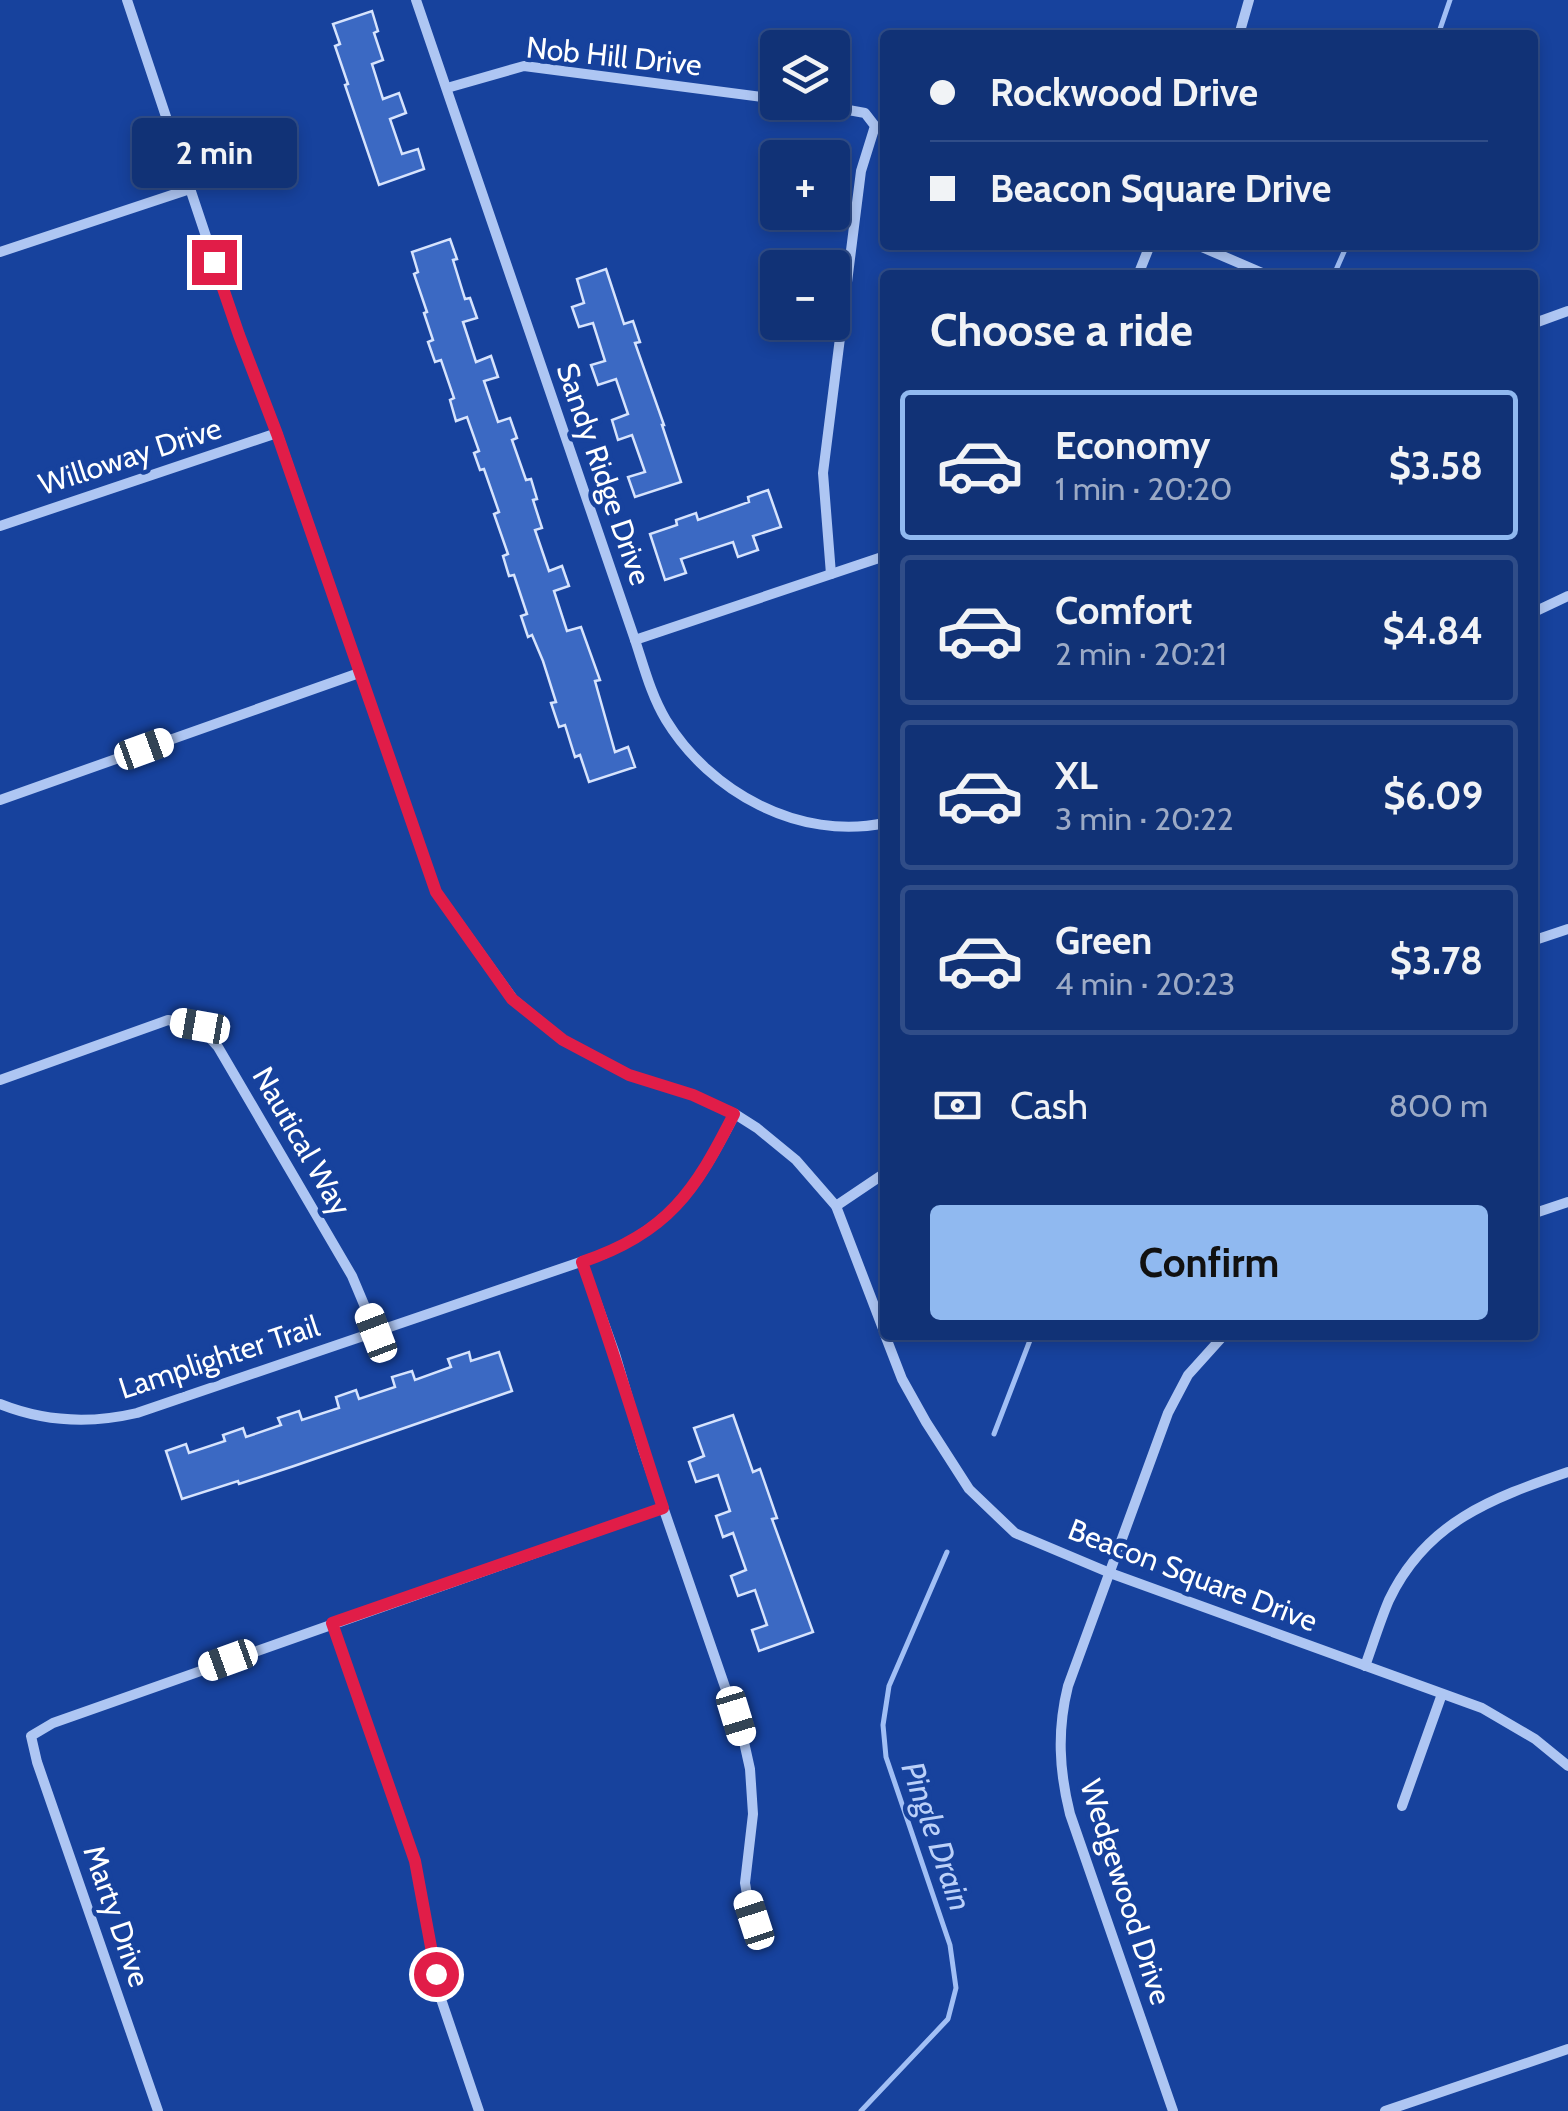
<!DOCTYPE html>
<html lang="en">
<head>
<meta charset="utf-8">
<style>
  body { margin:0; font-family:Cabin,sans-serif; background:#1a3a7b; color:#f1f3f6; height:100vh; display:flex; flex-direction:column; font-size:38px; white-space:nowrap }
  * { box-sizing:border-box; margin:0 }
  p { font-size:32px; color:#9caac5 }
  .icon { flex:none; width:55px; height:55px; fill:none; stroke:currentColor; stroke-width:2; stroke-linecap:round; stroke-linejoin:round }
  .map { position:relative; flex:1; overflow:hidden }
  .panel { position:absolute; left:880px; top:270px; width:658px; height:1070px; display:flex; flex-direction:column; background:#113276; border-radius:10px; box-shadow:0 5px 15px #0003,0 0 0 2px #304d88 }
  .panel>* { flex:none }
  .hud { position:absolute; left:880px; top:30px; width:658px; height:220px; border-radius:10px; box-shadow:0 5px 15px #0003,0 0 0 2px #304d88; display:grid; align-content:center; height:220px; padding:0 50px; background:#113276 }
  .tools { position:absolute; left:760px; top:30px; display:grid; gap:20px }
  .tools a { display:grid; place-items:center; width:90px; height:90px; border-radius:10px; background:#113276; box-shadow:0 5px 15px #0003,0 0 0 2px #304d88; font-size:50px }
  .end { position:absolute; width:45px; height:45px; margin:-22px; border:12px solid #e11d48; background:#fff; box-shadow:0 0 0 5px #fff }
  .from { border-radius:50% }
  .bubble { position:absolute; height:70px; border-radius:10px; background:#113276; box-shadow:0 5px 15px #0003,0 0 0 2px #304d88; font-size:32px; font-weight:700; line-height:70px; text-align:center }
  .car { position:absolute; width:30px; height:60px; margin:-30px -15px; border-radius:12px; box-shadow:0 0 8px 2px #0007; background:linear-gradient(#fff 24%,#345 0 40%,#fff 0 76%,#345 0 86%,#fff 0) }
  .hud b { display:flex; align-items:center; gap:35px; height:95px; font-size:38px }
  .hud b+b { border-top:2px solid #304d88 }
  .hud i { width:25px; height:25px; background:#f1f3f6 }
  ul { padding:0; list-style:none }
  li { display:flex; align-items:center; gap:30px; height:150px; margin:0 20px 15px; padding:0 30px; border:5px solid #304d88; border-radius:10px }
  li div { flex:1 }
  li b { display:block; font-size:38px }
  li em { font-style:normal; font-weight:700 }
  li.active { border-color:#90b9f0 }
  li>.icon { width:90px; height:90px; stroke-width:1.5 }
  h2 { padding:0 50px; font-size:45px; line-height:120px }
  .pay { display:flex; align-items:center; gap:25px; height:110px; padding:0 50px; font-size:38px }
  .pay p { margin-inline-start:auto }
  .cta { display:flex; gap:20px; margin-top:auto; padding:20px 50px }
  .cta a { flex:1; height:115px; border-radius:10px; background:#90b9f0; color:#111; font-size:40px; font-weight:700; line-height:115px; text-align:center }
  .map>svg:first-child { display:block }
</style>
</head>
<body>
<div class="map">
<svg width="1568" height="2111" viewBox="0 0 1568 2111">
  <rect width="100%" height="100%" fill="#17429d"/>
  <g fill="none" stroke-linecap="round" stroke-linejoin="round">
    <g stroke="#a1bff5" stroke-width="5">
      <polyline points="1438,35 1450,0"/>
      <polyline points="1336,270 1347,245"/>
      <polyline points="994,1434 1032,1335"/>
      <polyline points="861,2111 948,2019 956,1988 950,1945 886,1757 883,1725 889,1686 947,1552"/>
    </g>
  </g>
  <g fill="#3b69c3" stroke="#d6e3fd" stroke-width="2.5">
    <polygon points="372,11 378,31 374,33 383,60 372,64 383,99 399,93 406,113 390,119 402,154 418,149 424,169 379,185 345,85 348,84 335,46 340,44 333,24"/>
    <polygon points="450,239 457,259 453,260 465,299 470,298 477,318 463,322 476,362 491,356 498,377 484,381 498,422 510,418 517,438 512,440 526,480 531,479 537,499 533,500 542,528 535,530 549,571 562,566 569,586 554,591 567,631 581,627 600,680 595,681 615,752 628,747 635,767 589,782 580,755 575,757 565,725 559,727 551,703 556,702 543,661 532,635 528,637 521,616 527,614 514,575 509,576 503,556 508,554 494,514 499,512 484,469 480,470 474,453 479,451 467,417 456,421 450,400 454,398 441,360 435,362 428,342 433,340 424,313 427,312 414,274 418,272 412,252"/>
    <polygon points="606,269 624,324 633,321 640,342 635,343 664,425 662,425 681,482 635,497 628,477 645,472 632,435 618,440 612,420 628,414 616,379 598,385 591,365 605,361 593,323 579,327 572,307 584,303 577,279"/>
    <polygon points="768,490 781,527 753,536 758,550 738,557 733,542 681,559 686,573 665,580 650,534 677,525 676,520 696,513 698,520 749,502 748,497"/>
    <polygon points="469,1352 471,1361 499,1352 512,1391 294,1466 239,1484 238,1481 182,1499 166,1451 186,1444 189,1453 225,1441 223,1435 243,1428 246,1437 281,1425 278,1418 299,1411 302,1420 339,1408 336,1397 356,1390 359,1399 395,1387 392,1377 412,1371 415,1380 451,1367 448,1359"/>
    <polygon points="733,1415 753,1472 760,1469 777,1518 772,1519 813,1632 759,1651 752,1630 767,1625 755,1590 738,1596 731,1576 746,1570 733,1533 723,1537 716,1516 730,1511 718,1475 696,1482 689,1462 704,1456 694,1428"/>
  </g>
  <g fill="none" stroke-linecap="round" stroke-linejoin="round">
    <g stroke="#aec6f3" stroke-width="10">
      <polyline points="127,0 239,335 277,433 436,892 513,999 563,1040 629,1075 693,1095 735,1114 757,1128 796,1160 836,1206 885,1334"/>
      <path d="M416 0 635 640C644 667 651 695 666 720 710 792 799 841 885 823"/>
      <polyline points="1239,35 1249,0"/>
      <polyline points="447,88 524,66 778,99"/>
      <polyline points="804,102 865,113 875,126 861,171 823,473 831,574"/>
      <polyline points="1197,245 1267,275"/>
      <polyline points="0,252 190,189"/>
      <polyline points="1138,275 1150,245"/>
      <polyline points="1532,324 1568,311"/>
      <polyline points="0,526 277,433"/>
      <polyline points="1532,613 1568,596"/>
      <polyline points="635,640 885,556"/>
      <polyline points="0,800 359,673"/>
      <polyline points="1532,941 1568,929"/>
      <polyline points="0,1080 168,1020 199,1026 218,1047 352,1276 376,1333"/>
      <polyline points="836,1206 885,1173"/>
      <polyline points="1532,1214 1568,1202"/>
      <polyline points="582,1262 615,1354 643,1449 744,1742 750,1769 753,1814 745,1883 748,1900 761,1939"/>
      <polyline points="885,1335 902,1379 926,1422 969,1489 1015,1533 1110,1573 1482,1708 1535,1739 1568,1766"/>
      <path d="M0 1404C45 1422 90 1424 137 1413L604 1254C677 1222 700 1181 735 1114"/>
      <polyline points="332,1623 415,1861 441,1999 479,2111"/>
      <path d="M1365 1666C1373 1644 1380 1621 1389 1600 1426 1522 1492 1498 1568 1472"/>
      <polyline points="1402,1806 1442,1694"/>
      <polyline points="158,2111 37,1762 31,1736 53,1723 663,1508"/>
      <path d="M1173 2111 1070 1814C1059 1770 1057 1730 1068 1686L1168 1413 1188 1375 1224 1335"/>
      <polyline points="1385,2111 1568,2049"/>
    </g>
  </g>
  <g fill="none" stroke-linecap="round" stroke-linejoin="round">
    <path stroke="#e11d48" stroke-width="12" d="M214 262 239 335 277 434 436 892 512 999 563 1040 629 1075 693 1095 734 1114C695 1191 668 1233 582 1262 611 1343 636 1426 663 1508L332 1623 415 1861 436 1974"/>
  </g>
  <g text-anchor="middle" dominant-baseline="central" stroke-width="9" stroke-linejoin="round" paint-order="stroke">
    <g font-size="30" fill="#fff" stroke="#17429d">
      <text transform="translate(614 56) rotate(6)">Nob Hill Drive</text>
      <text transform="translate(130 456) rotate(-18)">Willoway Drive</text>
      <text transform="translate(604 474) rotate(71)">Sandy Ridge Drive</text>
      <text transform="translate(302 1141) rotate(60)">Nautical Way</text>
      <text transform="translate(219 1357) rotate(-18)">Lamplighter Trail</text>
      <text transform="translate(1193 1575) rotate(21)">Beacon Square Drive</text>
      <text transform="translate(1126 1892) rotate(72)">Wedgewood Drive</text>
      <text transform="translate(117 1916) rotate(71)">Marty Drive</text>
    </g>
    <g font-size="32" font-style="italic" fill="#bbd0f9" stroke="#17429d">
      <text transform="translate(937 1836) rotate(71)">Pingle Drain</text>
    </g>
  </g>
</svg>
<div class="tools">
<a><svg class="icon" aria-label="layers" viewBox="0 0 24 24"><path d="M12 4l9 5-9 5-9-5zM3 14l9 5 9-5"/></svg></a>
<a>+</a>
<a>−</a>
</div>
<i class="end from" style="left:436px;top:1974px"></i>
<i class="end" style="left:214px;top:262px"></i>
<div class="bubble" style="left:132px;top:118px;width:165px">2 min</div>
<i class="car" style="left:144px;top:749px;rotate:70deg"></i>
<i class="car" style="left:200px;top:1026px;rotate:280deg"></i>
<i class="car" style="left:376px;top:1333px;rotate:339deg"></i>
<i class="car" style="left:228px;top:1660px;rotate:250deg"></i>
<i class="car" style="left:736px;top:1716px;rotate:163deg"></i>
<i class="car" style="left:754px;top:1920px;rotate:342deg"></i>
<div class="hud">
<b><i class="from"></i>Rockwood Drive</b>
<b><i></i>Beacon Square Drive</b>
</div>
<section class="panel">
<h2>Choose a ride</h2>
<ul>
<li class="active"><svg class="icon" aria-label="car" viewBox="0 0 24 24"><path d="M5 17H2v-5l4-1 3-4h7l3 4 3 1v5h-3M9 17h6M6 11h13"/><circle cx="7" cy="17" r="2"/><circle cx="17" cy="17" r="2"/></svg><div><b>Economy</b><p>1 min · 20:20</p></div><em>$3.58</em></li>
<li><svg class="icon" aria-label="car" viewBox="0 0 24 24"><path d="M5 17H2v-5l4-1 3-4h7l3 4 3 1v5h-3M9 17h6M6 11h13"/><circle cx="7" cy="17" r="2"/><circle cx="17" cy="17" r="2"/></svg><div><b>Comfort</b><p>2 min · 20:21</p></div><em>$4.84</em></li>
<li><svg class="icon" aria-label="car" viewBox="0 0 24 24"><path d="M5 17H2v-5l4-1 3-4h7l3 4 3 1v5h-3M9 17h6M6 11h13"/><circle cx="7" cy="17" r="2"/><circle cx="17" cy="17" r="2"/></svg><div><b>XL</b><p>3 min · 20:22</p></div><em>$6.09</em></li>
<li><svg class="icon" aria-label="car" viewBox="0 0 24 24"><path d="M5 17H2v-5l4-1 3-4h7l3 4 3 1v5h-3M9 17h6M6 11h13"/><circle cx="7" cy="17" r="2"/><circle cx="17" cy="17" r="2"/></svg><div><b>Green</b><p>4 min · 20:23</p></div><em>$3.78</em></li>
</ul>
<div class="pay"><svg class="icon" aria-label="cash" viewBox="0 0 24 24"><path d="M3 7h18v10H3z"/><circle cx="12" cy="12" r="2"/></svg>Cash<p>800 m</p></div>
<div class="cta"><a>Confirm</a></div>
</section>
</div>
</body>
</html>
